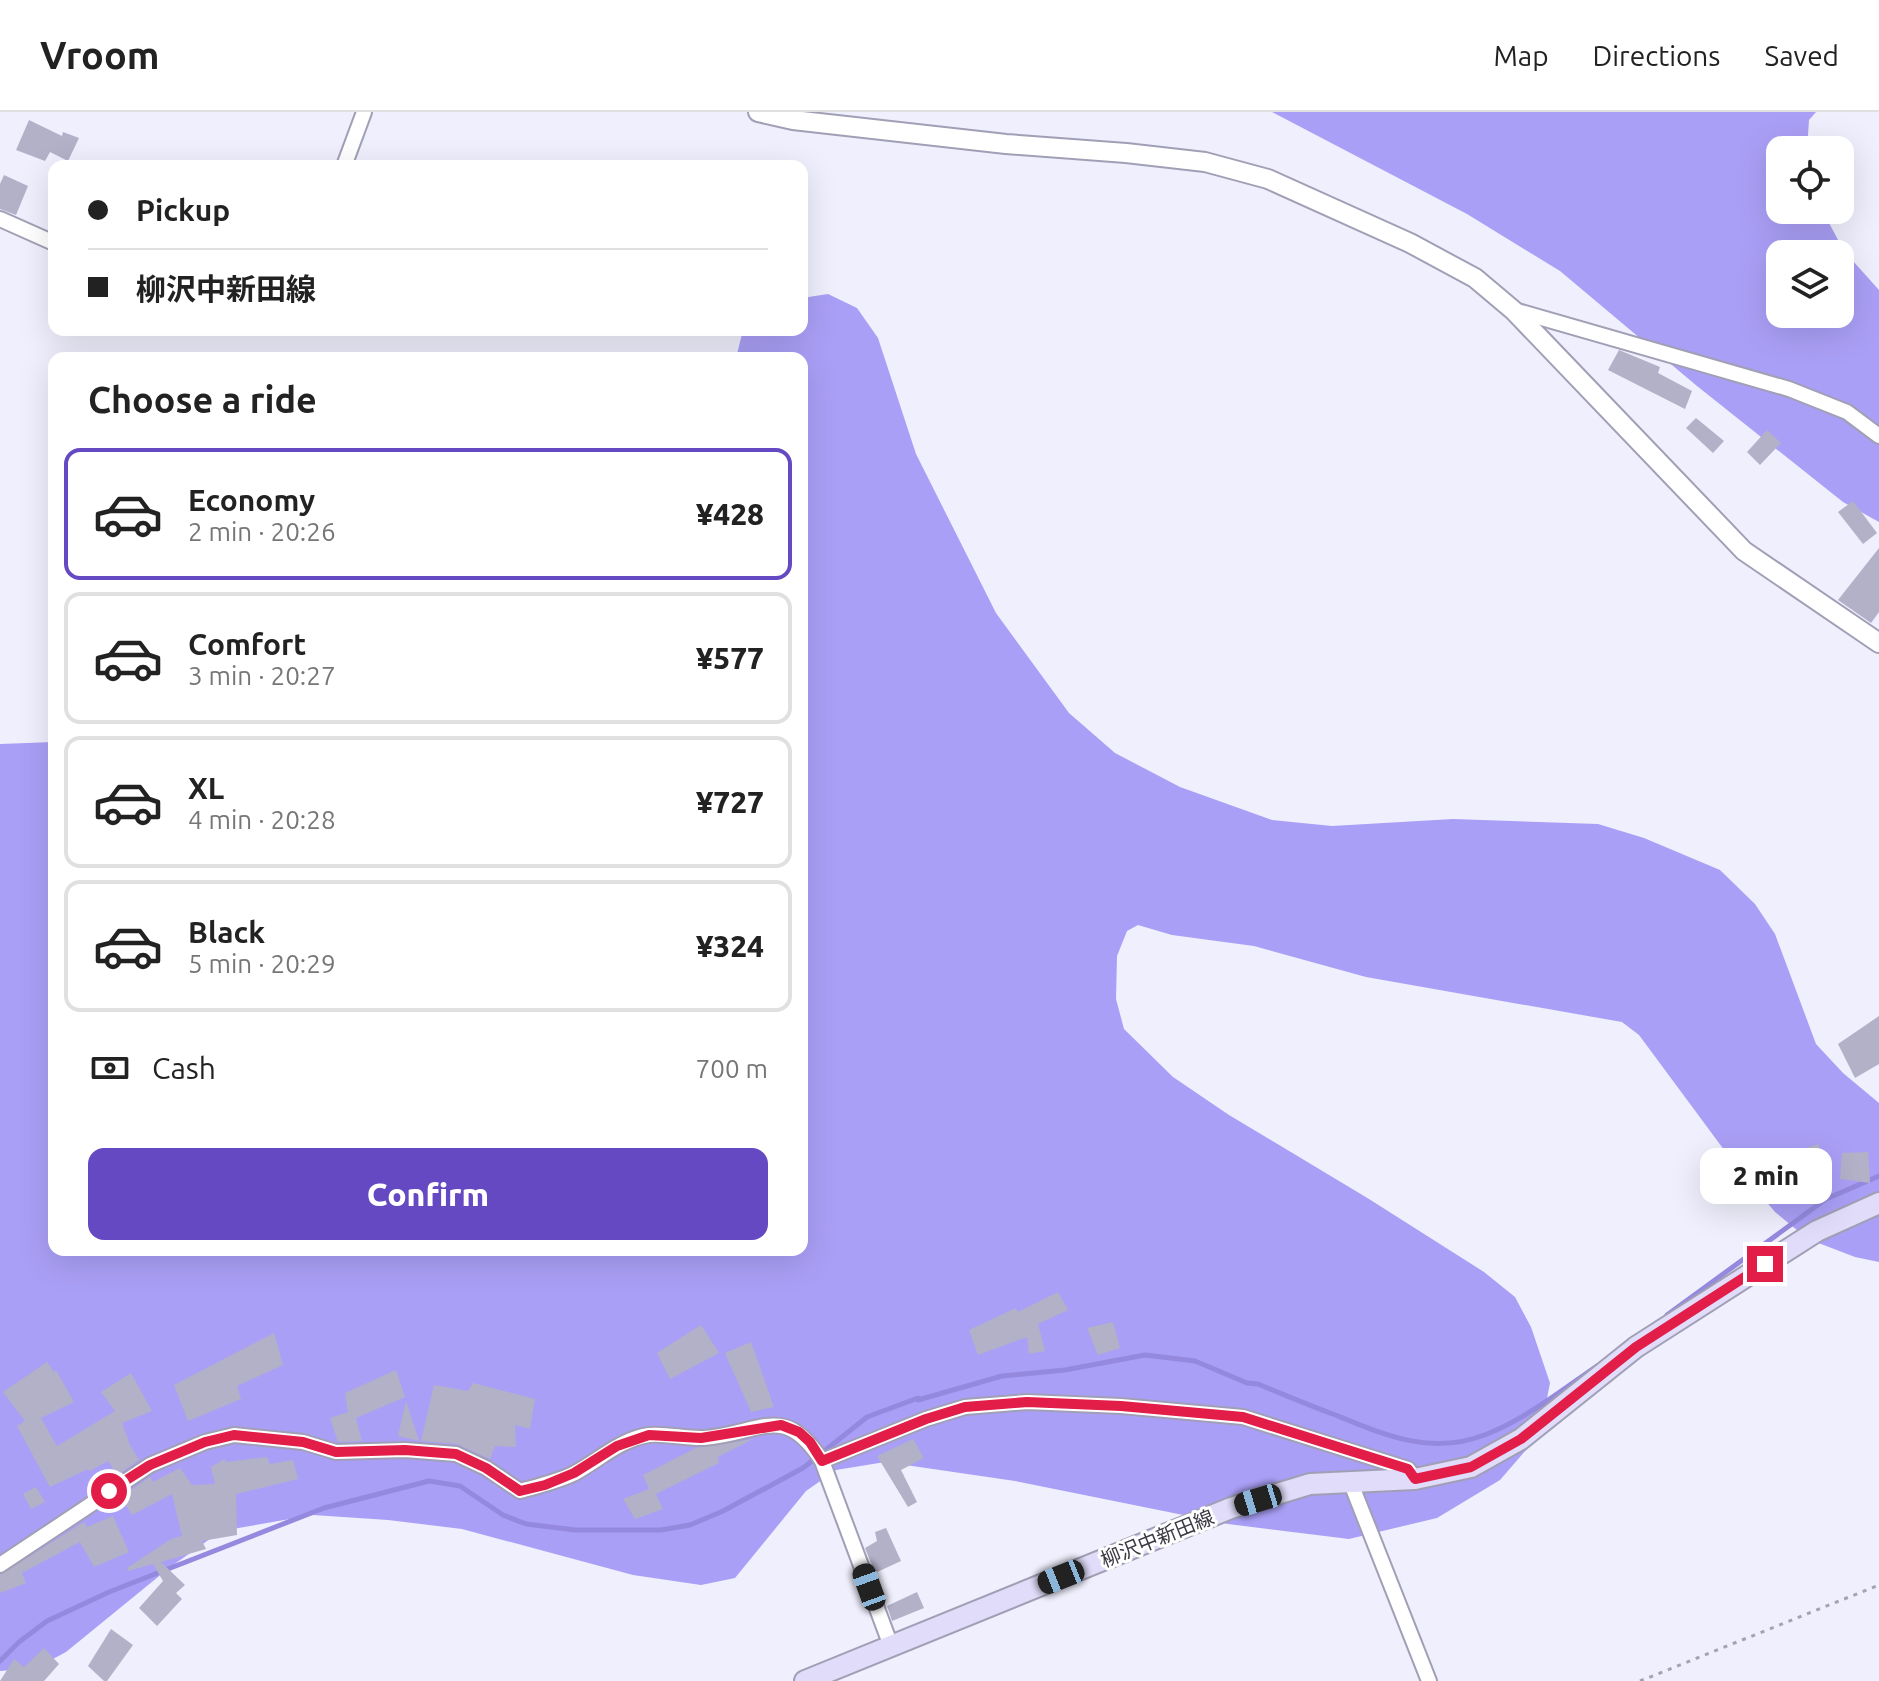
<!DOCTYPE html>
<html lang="en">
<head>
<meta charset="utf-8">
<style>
  body { margin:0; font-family:Ubuntu,"Noto Sans JP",sans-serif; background:#f2f2f2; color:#222; height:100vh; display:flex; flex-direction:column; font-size:30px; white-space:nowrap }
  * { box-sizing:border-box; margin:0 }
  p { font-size:26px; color:#767676 }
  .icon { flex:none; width:44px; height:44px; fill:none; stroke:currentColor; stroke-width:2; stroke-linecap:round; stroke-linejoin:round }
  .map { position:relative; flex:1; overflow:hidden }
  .sheet { position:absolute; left:48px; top:240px; width:760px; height:904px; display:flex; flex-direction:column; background:#fff; border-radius:16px; box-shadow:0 8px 32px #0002 }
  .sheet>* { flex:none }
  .guide { position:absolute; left:48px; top:48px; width:760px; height:176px; border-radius:16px; box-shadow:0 8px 32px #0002; display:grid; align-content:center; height:176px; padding:0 40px; background:#fff }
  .fabs { position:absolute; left:1766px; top:24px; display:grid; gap:16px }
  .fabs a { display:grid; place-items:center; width:88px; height:88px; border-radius:16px; background:#fff; box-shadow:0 8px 32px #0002; font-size:40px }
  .end { position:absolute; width:36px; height:36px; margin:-18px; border:10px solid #e11d48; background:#fff; box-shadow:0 0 0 4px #fff }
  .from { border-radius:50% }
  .bubble { position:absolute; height:56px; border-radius:16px; background:#fff; box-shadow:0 8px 32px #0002; font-size:26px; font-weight:800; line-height:56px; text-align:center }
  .car { position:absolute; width:24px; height:48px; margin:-24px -12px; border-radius:10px; box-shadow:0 0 6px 2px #0007; background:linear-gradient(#222 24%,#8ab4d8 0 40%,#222 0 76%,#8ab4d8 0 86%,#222 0) }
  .guide b { display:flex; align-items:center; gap:28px; height:76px; font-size:30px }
  .guide b+b { border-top:2px solid #e0e0e0 }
  .guide i { width:20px; height:20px; background:#222 }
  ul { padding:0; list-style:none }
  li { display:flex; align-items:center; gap:24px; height:132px; margin:0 16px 12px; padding:0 24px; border:4px solid #e0e0e0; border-radius:16px }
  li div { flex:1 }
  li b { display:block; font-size:30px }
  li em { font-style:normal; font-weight:800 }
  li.active { border-color:#6549c2 }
  li>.icon { width:72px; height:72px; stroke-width:1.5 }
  h2 { padding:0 40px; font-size:36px; line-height:96px }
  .pay { display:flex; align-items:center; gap:20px; height:88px; padding:0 40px; font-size:30px }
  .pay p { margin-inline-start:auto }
  .action { display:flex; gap:16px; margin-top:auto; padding:16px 40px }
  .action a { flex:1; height:92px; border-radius:16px; background:#6549c2; color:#fff; font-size:32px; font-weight:800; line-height:92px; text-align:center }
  header { display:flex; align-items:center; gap:48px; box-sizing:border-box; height:112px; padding:0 40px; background:#fff; border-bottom:2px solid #e0e0e0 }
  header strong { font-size:38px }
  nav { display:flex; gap:44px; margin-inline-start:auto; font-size:28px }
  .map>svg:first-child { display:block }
</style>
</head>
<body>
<header>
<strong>Vroom</strong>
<nav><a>Map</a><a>Directions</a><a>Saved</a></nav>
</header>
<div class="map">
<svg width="1879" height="1569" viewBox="0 0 1879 1569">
  <rect width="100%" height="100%" fill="#efeffd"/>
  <g fill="#aa9ff6" fill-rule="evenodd">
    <path d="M1272 0H1816L1809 8 1807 38H1780V98H1822L1844 139 1879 178V410L1843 390 1697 274 1560 159 1467 102ZM1780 142H1840V202H1780Z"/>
    <polygon points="828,182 857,196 878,226 916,342 996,501 1069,601 1115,641 1180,675 1272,708 1332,714 1453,707 1598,712 1644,726 1720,758 1755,792 1775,822 1816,932 1843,961 1879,991 1879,1150 1855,1145 1808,1127 1775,1100 1736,1054 1639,923 1622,910 1366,865 1254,834 1172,823 1138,813 1127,819 1117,844 1116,887 1124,917 1173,965 1229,1003 1369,1087 1484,1160 1515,1185 1531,1215 1550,1271 1540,1322 1500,1368 1437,1406 1349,1427 1228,1412 1015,1369 885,1350 836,1358 806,1379 735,1466 701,1473 633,1463 462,1417 388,1408 313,1403 221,1419 169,1456 66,1540 36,1556 0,1559 0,632 54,630 54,1138 802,1138 802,246 736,246 743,218 802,218 802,186"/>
  </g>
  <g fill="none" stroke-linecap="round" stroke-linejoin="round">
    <g stroke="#9489de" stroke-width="5">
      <polyline points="1667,1203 1826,1087 1879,1064"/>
      <path d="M0 1549 19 1530 47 1509 109 1480 324 1396 429 1369 460 1374 503 1403 526 1412 575 1418H661L690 1413 723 1399 803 1356 867 1305 918 1286V1288L1002 1264 1065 1258 1145 1243 1195 1249 1247 1271 1258 1272C1284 1283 1311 1294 1338 1304 1387 1324 1433 1344 1487 1322 1527 1306 1562 1278 1597 1254"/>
    </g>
  </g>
  <g fill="#b3b1c8">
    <polygon points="29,8 62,24 63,20 79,26 68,49 50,40 45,49 16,38"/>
    <polygon points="4,63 28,74 16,103 0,97 0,72"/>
    <polygon points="1619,238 1660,255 1658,261 1692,279 1685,297 1608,258"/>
    <polygon points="1696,306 1724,329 1713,341 1686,316"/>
    <polygon points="1767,318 1781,331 1760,353 1747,340"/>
    <polygon points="1853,389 1877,421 1863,432 1838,400"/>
    <polygon points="1879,436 1879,500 1871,511 1838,488"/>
    <polygon points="1879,904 1879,952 1855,966 1838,932"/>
    <polygon points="1818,1032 1825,1048 1809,1053 1805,1036"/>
    <polygon points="1868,1040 1870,1071 1840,1067 1842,1041"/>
    <polygon points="1058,1180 1068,1198 1038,1212 1045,1239 1029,1242 1027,1225 978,1243 969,1218 1016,1196 1018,1200"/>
    <polygon points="1113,1210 1120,1236 1098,1243 1087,1216"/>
    <polygon points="701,1213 719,1241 670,1267 657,1241"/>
    <polygon points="274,1221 283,1253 237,1274 241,1287 188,1309 174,1273"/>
    <polygon points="751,1230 774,1295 751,1300 725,1241"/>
    <polygon points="47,1250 54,1260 56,1258 74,1290 41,1306 57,1334 115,1299 101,1280 131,1261 152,1299 122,1311 130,1333 139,1348 117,1363 108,1349 90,1359 88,1357 50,1375 17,1314 25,1309 3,1280"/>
    <polygon points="396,1258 405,1285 356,1306 362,1329 338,1330 330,1306 348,1300 345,1281"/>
    <polygon points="473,1271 535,1287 530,1317 515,1313 516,1335 495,1334 490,1347 457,1332 421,1329 434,1273 468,1279"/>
    <polygon points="406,1289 419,1329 398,1324"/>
    <polygon points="753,1327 718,1345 719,1351 656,1382 663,1397 635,1407 623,1387 649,1377 643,1363 696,1336"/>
    <polygon points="913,1327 924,1346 901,1358 917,1390 908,1395 877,1344"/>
    <polygon points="267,1345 270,1352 293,1348 298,1367 236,1382 237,1423 202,1429 206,1437 161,1450 185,1473 176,1481 182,1487 157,1514 139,1496 163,1469 153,1452 128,1459 127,1456 171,1427 182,1424 172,1382 132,1403 122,1387 130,1383 128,1380 150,1365 153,1370 180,1356 192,1373 215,1372 211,1355 225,1347 226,1350"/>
    <polygon points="36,1375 45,1390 31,1397 23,1382"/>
    <polygon points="113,1404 129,1440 94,1455 80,1430 22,1461 26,1471 0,1481 0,1463 84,1410 87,1415"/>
    <polygon points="886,1416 901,1449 875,1461 865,1436 877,1429 875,1420"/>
    <polygon points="917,1480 924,1496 892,1509 887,1494"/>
    <polygon points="111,1517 133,1533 107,1569 104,1569 88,1554"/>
    <polygon points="44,1536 59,1552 44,1569 0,1569 14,1547 24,1555"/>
  </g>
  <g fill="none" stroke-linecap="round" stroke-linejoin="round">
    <defs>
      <g id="minor">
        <polyline points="344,54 364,0"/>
        <polyline points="0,107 54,131"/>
        <polyline points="1514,198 1789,277 1847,300 1879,324"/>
        <polyline points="822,1349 926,1307 965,1295 1027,1290 1121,1294 1243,1305 1408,1357 1415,1367"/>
        <polyline points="1350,1369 1429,1569"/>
        <path d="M0 1453 150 1353 205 1330 234 1323 303 1330 336 1340 405 1338 456 1342 486 1356 520 1379C538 1374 556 1370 573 1362 598 1349 620 1327 649 1323 665 1321 686 1327 704 1326 760 1322 784 1289 822 1349L891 1534"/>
      </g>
      <polyline id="tertiary" points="758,0 793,8 1006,32 1126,41 1205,50 1268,67 1410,131 1475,166 1513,198 1744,439 1879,531"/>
      <polyline id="secondary" points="805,1569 1231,1396 1310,1372 1415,1367 1471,1355 1521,1327 1636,1235 1817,1119 1879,1091"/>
    </defs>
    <use href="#minor" stroke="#a19fb5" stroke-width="18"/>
    <use href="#tertiary" stroke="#a19fb5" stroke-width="22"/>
    <use href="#secondary" stroke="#a19fb5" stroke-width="24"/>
    <polyline stroke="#a4a3af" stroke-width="3" stroke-dasharray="4 6" stroke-linecap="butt" points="1640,1569 1879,1473"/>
    <use href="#minor" stroke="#fff" stroke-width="14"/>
    <use href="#tertiary" stroke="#fff" stroke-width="18"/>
    <use href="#secondary" stroke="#e0dcf9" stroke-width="20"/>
  </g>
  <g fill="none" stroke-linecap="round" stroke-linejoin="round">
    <polyline stroke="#e11d48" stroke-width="10" points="109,1379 150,1353 205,1330 234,1323 303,1330 336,1340 405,1338 456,1342 486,1356 520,1379 545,1373 574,1361 617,1334 649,1323 701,1326 781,1313 799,1320 810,1330 822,1349 926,1307 965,1295 1027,1290 1121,1294 1243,1305 1408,1357 1415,1367 1471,1355 1521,1327 1636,1235 1765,1152"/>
  </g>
  <g text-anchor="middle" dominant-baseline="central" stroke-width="6" stroke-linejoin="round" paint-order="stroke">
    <g font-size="20" fill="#3a3942" stroke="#fefefe">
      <text transform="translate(1157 1426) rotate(-22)">柳沢中新田線</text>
    </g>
  </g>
</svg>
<div class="fabs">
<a><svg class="icon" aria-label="locate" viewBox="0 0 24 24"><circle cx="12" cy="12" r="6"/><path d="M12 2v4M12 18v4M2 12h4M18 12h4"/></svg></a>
<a><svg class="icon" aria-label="layers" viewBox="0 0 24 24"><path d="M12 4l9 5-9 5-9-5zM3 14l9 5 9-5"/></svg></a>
</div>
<i class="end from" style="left:109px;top:1379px"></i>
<i class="end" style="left:1765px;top:1152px"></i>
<div class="bubble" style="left:1700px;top:1036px;width:132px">2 min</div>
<i class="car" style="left:1258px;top:1388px;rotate:253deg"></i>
<i class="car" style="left:1061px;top:1465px;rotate:248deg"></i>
<i class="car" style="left:869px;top:1475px;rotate:340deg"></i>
<div class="guide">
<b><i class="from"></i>Pickup</b>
<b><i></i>柳沢中新田線</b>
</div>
<section class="sheet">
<h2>Choose a ride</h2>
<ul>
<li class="active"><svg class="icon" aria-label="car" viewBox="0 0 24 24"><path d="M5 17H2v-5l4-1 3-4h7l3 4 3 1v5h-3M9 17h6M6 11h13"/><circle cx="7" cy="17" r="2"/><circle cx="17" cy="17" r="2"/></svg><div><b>Economy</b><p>2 min · 20:26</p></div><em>¥428</em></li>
<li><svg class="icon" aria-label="car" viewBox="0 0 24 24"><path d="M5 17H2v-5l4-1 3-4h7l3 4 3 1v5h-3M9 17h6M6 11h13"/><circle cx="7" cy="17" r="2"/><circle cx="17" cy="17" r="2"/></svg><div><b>Comfort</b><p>3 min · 20:27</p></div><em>¥577</em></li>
<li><svg class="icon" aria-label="car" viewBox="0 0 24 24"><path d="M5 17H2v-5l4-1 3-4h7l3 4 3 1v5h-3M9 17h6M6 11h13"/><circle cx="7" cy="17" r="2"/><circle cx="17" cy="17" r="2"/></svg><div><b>XL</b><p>4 min · 20:28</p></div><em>¥727</em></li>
<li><svg class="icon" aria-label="car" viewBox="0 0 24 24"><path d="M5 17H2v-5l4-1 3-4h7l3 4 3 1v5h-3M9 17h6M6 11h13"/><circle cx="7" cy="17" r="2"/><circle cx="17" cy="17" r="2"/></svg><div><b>Black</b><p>5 min · 20:29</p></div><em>¥324</em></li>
</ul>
<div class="pay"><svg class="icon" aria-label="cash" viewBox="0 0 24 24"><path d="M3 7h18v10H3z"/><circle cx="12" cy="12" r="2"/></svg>Cash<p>700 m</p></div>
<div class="action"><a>Confirm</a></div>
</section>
</div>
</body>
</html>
